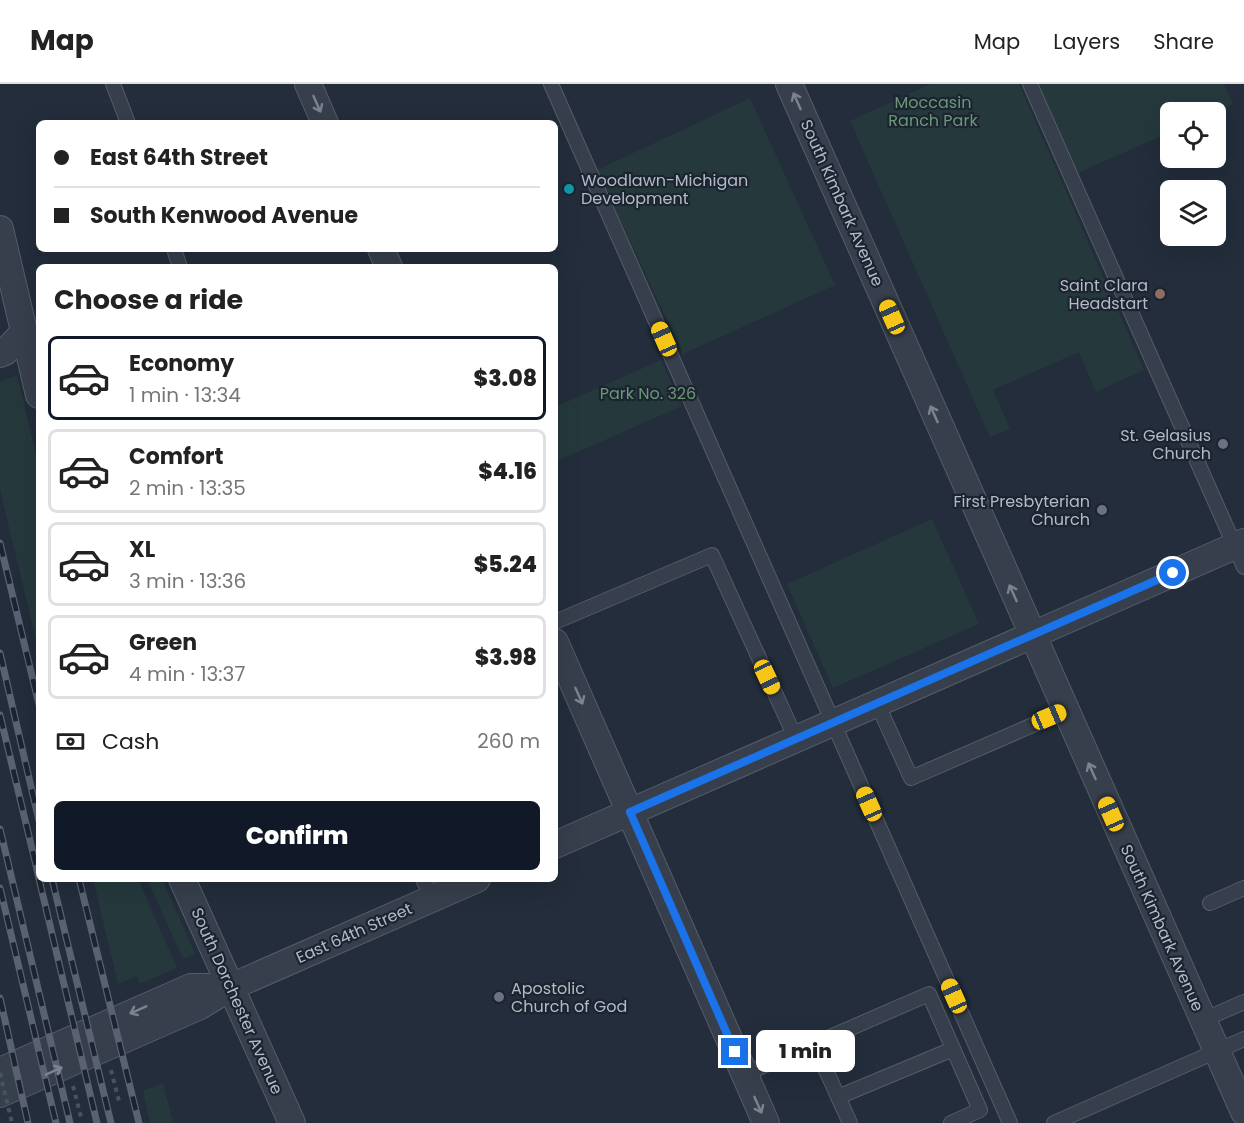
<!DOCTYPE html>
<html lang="en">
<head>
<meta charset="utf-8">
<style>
  body { margin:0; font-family:Poppins,sans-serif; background:#f6f6f6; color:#222; height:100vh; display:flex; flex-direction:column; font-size:22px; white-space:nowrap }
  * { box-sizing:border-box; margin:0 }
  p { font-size:20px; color:#767676 }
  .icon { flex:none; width:33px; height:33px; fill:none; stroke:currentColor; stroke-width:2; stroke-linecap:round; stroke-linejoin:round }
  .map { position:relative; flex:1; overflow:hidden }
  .side { position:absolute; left:36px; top:180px; width:522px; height:618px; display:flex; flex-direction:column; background:#fff; border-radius:9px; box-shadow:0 6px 24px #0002 }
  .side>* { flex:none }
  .guide { position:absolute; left:36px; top:36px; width:522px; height:132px; border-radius:9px; box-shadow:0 6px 24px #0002; display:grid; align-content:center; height:132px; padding:0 18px; background:#fff }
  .tools { position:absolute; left:1160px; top:18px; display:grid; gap:12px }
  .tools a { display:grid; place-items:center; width:66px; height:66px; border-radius:9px; background:#fff; box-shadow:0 6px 24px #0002; font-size:30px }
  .end { position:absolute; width:27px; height:27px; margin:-14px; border:8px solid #1a73e8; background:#fff; box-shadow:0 0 0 3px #fff }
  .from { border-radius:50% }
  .bubble { position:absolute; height:42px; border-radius:9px; background:#fff; box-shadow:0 6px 24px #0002; font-size:20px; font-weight:800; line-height:42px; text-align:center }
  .car { position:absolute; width:18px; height:36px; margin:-18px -9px; border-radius:8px; box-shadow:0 0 4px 2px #0007; background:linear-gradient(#f5c518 24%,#345 0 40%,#f5c518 0 76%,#345 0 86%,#f5c518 0) }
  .guide b { display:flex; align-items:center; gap:21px; height:57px; font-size:22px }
  .guide b+b { border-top:2px solid #e0e0e0 }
  .guide i { width:15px; height:15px; background:#222 }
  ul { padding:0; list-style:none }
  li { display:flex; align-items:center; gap:18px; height:84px; margin:0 12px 9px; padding:0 6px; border:3px solid #e0e0e0; border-radius:9px }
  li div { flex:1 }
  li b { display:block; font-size:22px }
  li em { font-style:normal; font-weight:800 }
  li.on { border-color:#111827 }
  li>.icon { width:54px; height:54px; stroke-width:1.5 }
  h2 { padding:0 18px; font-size:27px; line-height:72px }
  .pay { display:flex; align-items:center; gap:15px; height:66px; padding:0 18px; font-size:22px }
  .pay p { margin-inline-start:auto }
  .button { display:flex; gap:12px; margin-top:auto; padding:12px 18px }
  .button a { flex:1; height:69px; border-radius:9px; background:#111827; color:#fff; font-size:24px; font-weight:800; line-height:69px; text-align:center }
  header { display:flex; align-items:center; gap:36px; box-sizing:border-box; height:84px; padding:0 30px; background:#fff; border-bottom:2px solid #e0e0e0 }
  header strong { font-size:28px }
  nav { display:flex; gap:33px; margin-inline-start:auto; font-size:21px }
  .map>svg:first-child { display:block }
</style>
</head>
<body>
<header>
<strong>Map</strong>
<nav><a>Map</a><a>Layers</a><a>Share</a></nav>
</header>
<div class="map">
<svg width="1244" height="1039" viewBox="0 0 1244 1039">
  <rect width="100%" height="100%" fill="#232d3b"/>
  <g fill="#25393c">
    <polygon points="931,0 1019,0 1144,286 1096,308 1079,268 993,306 1010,345 990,353 850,37"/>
    <polygon points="1039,0 1224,0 1233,20 1214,28 1170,28 1170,48 1078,89"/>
    <polygon points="750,14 835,201 683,270 597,86"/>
    <polygon points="661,276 682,322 555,378 555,323"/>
    <polygon points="17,291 39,382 39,569 0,405 0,298"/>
    <polygon points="932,435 979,540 833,604 787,500"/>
    <polygon points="93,795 138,795 177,884 139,900 137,892 118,900"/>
    <polygon points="147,795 162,795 195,870 183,875"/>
    <polygon points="163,999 173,1039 150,1039 143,1007"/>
  </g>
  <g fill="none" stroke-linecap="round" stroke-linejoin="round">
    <defs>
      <g id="lane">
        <polyline points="113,0 128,39"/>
        <polyline points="551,0 1010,1039"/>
        <polyline points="1030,0 1244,483"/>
        <polyline points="174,165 180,183"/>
        <polyline points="555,538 712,471 796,655"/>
        <polyline points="877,619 911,694 1065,627"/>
        <polyline points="423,795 432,815"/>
        <polyline points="1210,819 1244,804"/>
        <polyline points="1203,936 1244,918"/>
        <polyline points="814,960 850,1039"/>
        <polyline points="745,990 929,910 980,1026 951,1039"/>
        <polyline points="838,1013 953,965"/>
        <polyline points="1054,1039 1244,955"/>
      </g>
      <g id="street">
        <polyline points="308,0 325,39"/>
        <polyline points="789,0 1244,1028"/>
        <polyline points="0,145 39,311"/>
        <polyline points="381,165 389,183"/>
        <polyline points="0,270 5,268 24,248"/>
        <polyline points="555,558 766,1039"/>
        <polyline points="555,761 1244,458"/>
        <polyline points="182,795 292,1039"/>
        <polyline points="0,987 191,903 231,903"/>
        <polyline points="0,1010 200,922 231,903 477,795"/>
      </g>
    </defs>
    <use href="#lane" stroke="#555d69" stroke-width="16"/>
    <use href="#street" stroke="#555d69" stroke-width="28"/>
    <g stroke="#43565a" stroke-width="4" stroke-dasharray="4.5 4.5" stroke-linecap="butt">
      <polyline points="111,986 119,1017"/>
      <polyline points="73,1002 81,1033"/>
    </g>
    <use href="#lane" stroke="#373f4c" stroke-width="14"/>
    <use href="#street" stroke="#373f4c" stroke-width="26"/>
    <defs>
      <g id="rail">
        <polyline points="0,459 39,621"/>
        <polyline points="0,569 39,737"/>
        <polyline points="0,631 39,794"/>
        <polyline points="0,745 70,1039"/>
        <polyline points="39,795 97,1039"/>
        <polyline points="52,795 111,1039"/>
        <polyline points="79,795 139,1039"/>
        <polyline points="0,804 56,1039"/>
        <polyline points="0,914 28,1039"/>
      </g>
    </defs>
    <use href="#rail" stroke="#596272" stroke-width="7"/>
    <use href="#rail" stroke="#1c2430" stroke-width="4.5" stroke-dasharray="14" stroke-linecap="butt"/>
    <polyline stroke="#43565a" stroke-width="4" stroke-dasharray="4.5 4.5" stroke-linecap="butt" points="0,989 12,1039"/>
  </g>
  <defs><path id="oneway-shaft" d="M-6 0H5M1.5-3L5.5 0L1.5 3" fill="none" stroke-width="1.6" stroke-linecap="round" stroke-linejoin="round" transform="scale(1.5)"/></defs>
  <g stroke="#7b8390">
    <use href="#oneway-shaft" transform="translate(797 17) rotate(-114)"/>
    <use href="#oneway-shaft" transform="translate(317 20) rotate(66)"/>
    <use href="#oneway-shaft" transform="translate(934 330) rotate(-114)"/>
    <use href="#oneway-shaft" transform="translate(1013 509) rotate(-114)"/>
    <use href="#oneway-shaft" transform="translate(579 612) rotate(66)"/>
    <use href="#oneway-shaft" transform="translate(1092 687) rotate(-114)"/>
    <use href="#oneway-shaft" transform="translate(138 926) rotate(156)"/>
    <use href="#oneway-shaft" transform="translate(54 987) rotate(-24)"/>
    <use href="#oneway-shaft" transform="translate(758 1021) rotate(66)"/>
  </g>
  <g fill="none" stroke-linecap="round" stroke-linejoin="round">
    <polyline stroke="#1a73e8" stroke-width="8" points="735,968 630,728 1173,489"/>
  </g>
  <circle fill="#0f9aa8" stroke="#1c2430" stroke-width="2" cx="569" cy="105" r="6"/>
  <circle fill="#8d6e63" stroke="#1c2430" stroke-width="2" cx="1160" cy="210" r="6"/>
  <g fill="#6b7280" stroke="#1c2430" stroke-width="2">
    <circle cx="1223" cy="360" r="6"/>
    <circle cx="1102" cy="426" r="6"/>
    <circle cx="499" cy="913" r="6"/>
  </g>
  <g text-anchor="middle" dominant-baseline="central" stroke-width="4.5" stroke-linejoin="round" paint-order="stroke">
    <g font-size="16" fill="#6a9877" stroke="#1c2430">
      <text x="933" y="18">Moccasin<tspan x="933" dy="18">Ranch Park</tspan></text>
      <text x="648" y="309">Park No. 326</text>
    </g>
    <g font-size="16" fill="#b3bac7" stroke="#1c2430" text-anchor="end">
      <text x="581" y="96" text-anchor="start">Woodlawn-Michigan<tspan x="581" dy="18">Development</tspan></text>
      <text x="1148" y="201">Saint Clara<tspan x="1148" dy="18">Headstart</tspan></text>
      <text x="1211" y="351">St. Gelasius<tspan x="1211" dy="18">Church</tspan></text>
      <text x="1090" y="417">First Presbyterian<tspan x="1090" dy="18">Church</tspan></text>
      <text x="511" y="904" text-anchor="start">Apostolic<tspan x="511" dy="18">Church of God</tspan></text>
    </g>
    <g font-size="16" fill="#b3bac7" stroke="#1c2430">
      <text transform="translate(842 119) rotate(66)">South Kimbark Avenue</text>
      <text transform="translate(1162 844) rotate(66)">South Kimbark Avenue</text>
      <text transform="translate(354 849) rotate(-24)">East 64th Street</text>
      <text transform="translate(237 917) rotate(66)">South Dorchester Avenue</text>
    </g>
  </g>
</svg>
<div class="tools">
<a><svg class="icon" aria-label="locate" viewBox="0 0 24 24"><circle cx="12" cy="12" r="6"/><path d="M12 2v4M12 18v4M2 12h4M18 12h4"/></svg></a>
<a><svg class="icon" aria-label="layers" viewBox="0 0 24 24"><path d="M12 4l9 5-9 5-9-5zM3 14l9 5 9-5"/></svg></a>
</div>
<i class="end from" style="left:1173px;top:489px"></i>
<i class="end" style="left:735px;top:968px"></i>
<div class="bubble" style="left:756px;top:946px;width:99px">1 min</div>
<i class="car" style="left:892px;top:233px;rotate:336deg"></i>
<i class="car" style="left:664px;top:255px;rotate:336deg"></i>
<i class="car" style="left:767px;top:593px;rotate:155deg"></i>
<i class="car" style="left:1049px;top:633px;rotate:67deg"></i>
<i class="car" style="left:869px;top:720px;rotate:336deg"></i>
<i class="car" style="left:1111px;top:730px;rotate:336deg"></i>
<i class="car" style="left:954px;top:912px;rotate:336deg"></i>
<div class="guide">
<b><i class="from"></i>East 64th Street</b>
<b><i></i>South Kenwood Avenue</b>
</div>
<section class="side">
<h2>Choose a ride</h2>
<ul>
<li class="on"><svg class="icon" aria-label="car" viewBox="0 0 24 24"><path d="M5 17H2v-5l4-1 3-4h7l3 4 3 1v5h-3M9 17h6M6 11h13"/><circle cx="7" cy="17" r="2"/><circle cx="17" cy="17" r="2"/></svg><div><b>Economy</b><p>1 min · 13:34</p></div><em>$3.08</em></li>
<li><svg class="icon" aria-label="car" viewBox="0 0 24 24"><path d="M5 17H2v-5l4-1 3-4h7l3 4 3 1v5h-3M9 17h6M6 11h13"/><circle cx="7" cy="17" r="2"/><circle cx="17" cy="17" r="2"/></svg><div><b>Comfort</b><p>2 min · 13:35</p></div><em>$4.16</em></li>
<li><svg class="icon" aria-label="car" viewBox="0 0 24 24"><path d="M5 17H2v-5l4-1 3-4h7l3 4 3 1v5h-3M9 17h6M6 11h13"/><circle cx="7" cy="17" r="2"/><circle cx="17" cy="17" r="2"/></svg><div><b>XL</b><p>3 min · 13:36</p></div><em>$5.24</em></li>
<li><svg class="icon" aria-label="car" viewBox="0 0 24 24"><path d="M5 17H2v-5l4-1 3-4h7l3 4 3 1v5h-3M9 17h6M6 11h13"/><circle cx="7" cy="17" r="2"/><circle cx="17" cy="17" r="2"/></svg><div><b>Green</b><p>4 min · 13:37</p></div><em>$3.98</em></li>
</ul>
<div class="pay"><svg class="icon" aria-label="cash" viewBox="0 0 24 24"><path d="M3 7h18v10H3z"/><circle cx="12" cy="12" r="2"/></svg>Cash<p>260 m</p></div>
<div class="button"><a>Confirm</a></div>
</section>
</div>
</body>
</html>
